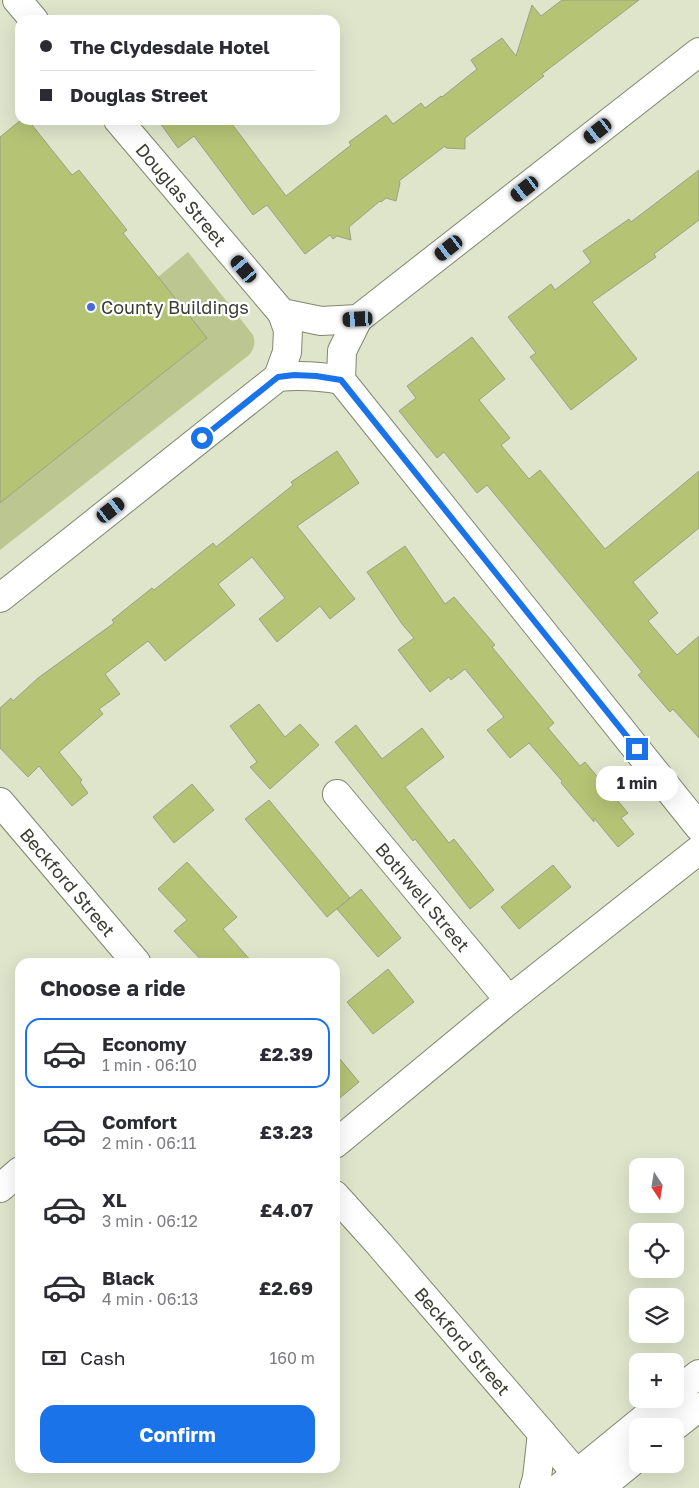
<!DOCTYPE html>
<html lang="en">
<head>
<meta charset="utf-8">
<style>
  body { margin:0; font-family:"Golos Text",sans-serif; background:#f2f2f3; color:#2b2b33; height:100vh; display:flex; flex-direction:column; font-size:19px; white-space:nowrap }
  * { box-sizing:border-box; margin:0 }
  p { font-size:16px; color:#7c7c81 }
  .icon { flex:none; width:28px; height:28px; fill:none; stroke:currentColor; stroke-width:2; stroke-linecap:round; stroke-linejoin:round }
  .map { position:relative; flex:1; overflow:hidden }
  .sheet { position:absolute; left:15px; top:958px; width:325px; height:515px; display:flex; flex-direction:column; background:#fff; border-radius:15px; box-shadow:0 5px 20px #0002 }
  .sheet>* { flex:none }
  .top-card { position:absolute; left:15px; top:15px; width:325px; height:110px; border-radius:15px; box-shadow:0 5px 20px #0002; display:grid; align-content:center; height:110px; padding:0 25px; background:#fff }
  .needle { width:32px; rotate:168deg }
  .controls { position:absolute; left:629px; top:1158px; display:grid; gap:10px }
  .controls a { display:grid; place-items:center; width:55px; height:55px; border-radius:10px; background:#fff; box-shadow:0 5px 20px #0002; font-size:25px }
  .end { position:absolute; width:22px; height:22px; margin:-11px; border:6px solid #1a73e8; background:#fff; box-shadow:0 0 0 2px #fff }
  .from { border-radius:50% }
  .bubble { position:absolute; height:35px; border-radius:15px; background:#fff; box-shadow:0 5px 20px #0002; font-size:16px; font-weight:700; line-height:35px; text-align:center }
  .car { position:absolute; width:15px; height:30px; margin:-15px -8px; border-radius:6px; box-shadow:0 0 4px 1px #0007; background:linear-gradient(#222 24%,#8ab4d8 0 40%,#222 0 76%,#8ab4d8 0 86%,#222 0) }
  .top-card b { display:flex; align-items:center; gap:18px; height:48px; font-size:19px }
  .top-card b+b { border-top:1px solid #e1e1e2 }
  .top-card i { width:12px; height:12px; background:#2b2b33 }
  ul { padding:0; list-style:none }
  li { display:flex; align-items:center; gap:15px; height:70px; margin:0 10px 8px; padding:0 15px; border:2px solid transparent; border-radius:15px }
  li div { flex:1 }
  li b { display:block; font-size:19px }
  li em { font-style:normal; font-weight:700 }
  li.on { border-color:#1a73e8 }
  li>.icon { width:45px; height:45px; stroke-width:1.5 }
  h2 { padding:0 25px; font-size:22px; line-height:60px }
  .pay { display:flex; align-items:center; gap:12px; height:55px; padding:0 25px; font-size:19px }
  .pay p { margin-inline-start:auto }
  .cta { display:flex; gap:10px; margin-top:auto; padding:10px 25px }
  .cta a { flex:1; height:58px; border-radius:15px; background:#1a73e8; color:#fff; font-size:20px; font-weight:700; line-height:58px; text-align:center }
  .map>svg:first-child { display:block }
</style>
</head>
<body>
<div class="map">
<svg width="699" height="1488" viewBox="0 0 699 1488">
  <rect width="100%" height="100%" fill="#dfe5cb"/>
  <path fill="#bcc690" d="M188 252 253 335C256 343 254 349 249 355L0 550V503L207 338 158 277Z"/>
  <g fill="#b5c375" stroke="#9ba088">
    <polygon points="562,0 639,0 542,74 544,76 465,138 465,149 446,148 445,146 399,181 400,183 396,201 386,198 381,202 380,201 349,227 351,240 337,236 333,239 330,235 305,254 267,205 253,215 194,136 178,148 158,120 229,120 286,196 351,145 349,142 386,115 393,124 421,103 425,108 441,96 442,97 477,69 471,60 502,38 516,56 532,5 541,16"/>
    <polygon points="21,120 28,120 72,175 79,170 127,230 123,233 207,338 0,503 0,137"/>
    <polygon points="699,170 699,220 654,254 656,257 592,302 637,359 571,410 530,357 536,353 508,317 551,284 555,290 591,262 583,251 629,219 631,222"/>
    <polygon points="472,337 505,379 479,400 510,438 501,445 529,479 540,470 605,549 699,471 699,528 633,582 658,613 648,621 677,655 699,636 699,738 673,709 670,712 638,675 642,672 487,485 477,493 444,452 437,458 399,411 416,398 407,386"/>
    <polygon points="337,451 359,483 297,526 355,599 330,619 320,606 277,642 259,619 285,598 252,557 218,584 235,605 165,661 148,641 105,674 120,694 99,709 103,714 59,752 82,780 80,782 88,793 72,806 39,766 28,777 0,748 0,708 11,698 13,701 38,678 114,623 112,620 152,588 154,590 213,543 216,547 293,485 291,482"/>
    <polygon points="405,546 445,604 454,597 495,645 492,647 554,723 548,728 580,766 585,762 628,813 621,818 634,834 618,847 594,818 594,822 561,783 562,781 529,743 510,758 487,730 504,717 465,669 451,680 449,677 430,692 398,650 414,638 402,624 367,572"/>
    <polygon points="259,704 285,737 300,724 319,745 270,789 250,767 257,762 230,726"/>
    <polygon points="356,725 382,759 422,728 444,757 405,787 449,843 454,839 494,890 470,909 415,839 413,841 335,742"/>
    <polygon points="192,784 214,810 174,843 153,817"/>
    <polygon points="269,800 350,898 327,917 245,819"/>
    <polygon points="187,862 237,917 223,929 252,962 203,962 174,931 187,920 158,889"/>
    <polygon points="553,865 571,887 519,929 501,907"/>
    <polygon points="361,889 401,938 378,957 337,909"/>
    <polygon points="388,969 414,1002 373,1034 347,1002"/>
    <polygon points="335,1053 359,1082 335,1102"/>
  </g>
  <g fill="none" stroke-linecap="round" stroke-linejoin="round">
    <defs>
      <g id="minor">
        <polyline points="358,319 342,351 341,380 699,827"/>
        <polyline points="278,377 287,352 288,330 282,313"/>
        <path d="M0 598 278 377C300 375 319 376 341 380"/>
        <path id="s1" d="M337 794 509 1000"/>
        <path id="s2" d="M0 802 136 962"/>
        <polyline points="335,1144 509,1000 699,850"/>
        <polyline points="0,1188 20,1171"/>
        <path id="s3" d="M335 1195 380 1245 589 1488"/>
        <polyline points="675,1393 699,1374"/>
        <polyline points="675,1426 699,1407"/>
        <polyline points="534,1488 537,1478 542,1433"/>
        <polyline points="559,1488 668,1399"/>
        <polyline points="600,1488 638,1457"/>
      </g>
      <g id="major">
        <polyline points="17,0 34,20"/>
        <path id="s4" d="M118 120 282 313 321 321 358 319 699 52"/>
      </g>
    </defs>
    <use href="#minor" stroke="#81866f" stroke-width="30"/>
    <use href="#major" stroke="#81866f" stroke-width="30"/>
    <use href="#minor" stroke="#fff" stroke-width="28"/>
    <use href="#major" stroke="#fff" stroke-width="28"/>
  </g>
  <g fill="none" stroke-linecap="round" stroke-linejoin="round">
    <polyline stroke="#1a73e8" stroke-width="6" points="202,438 278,377 294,375 316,376 341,380 637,749"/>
  </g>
  <circle fill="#466cdf" stroke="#fff" stroke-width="2" cx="91" cy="307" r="5"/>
  <g text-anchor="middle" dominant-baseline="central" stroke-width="4.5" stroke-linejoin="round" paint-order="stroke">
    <g font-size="18" fill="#3b3d33" stroke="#fff">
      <text stroke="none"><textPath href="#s4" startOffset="98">Douglas Street</textPath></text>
      <text stroke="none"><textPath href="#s2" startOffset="105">Beckford Street</textPath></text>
      <text stroke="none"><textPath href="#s1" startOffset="134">Bothwell Street</textPath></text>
      <text stroke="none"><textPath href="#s3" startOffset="194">Beckford Street</textPath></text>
    </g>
    <g font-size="18" fill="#3b3d33" stroke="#fff" text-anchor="start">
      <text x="101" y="307">County Buildings</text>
    </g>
  </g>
</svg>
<div class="controls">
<a><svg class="needle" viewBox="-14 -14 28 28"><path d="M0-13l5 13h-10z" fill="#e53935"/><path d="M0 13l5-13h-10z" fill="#7c7c81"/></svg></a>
<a><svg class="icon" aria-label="locate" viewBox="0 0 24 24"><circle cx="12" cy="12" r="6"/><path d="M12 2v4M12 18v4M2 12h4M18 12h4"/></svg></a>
<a><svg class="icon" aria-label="layers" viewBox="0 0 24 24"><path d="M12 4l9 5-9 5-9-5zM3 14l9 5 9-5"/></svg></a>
<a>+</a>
<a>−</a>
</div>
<i class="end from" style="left:202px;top:438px"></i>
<i class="end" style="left:637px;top:749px"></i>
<div class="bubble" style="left:596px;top:766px;width:82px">1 min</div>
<i class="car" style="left:598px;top:131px;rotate:232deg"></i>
<i class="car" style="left:525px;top:189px;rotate:232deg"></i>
<i class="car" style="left:449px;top:248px;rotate:232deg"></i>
<i class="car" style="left:244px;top:269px;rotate:320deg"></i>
<i class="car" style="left:358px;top:319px;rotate:267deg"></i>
<i class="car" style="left:111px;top:510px;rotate:52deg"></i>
<div class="top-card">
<b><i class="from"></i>The Clydesdale Hotel</b>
<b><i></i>Douglas Street</b>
</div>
<section class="sheet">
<h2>Choose a ride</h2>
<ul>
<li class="on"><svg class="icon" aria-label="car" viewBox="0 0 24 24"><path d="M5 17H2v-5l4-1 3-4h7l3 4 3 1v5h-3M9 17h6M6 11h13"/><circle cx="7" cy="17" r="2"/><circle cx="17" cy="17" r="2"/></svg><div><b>Economy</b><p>1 min · 06:10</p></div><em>£2.39</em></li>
<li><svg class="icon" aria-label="car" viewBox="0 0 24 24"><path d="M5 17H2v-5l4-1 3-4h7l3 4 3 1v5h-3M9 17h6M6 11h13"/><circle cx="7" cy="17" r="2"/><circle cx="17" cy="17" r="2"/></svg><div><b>Comfort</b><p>2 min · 06:11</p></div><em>£3.23</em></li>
<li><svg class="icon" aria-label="car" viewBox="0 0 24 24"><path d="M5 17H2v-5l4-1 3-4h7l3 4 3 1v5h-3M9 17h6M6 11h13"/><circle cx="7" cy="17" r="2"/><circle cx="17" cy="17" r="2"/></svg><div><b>XL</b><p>3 min · 06:12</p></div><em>£4.07</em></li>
<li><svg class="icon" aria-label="car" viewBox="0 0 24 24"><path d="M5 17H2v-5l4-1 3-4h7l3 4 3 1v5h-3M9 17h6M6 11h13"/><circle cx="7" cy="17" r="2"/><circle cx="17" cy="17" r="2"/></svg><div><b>Black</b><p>4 min · 06:13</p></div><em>£2.69</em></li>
</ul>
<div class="pay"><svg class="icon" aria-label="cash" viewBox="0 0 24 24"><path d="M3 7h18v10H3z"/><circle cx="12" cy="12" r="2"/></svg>Cash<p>160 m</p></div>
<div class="cta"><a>Confirm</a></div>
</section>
</div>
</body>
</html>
